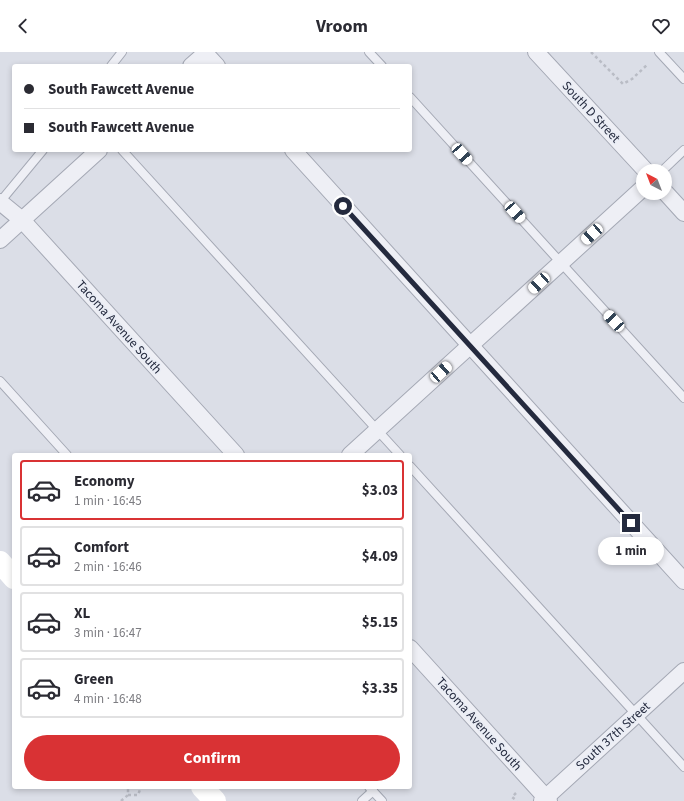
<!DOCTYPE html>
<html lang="en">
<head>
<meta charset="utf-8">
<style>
  body { margin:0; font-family:"Source Sans 3",sans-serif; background:#f7f7f7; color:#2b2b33; height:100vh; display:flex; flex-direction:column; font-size:15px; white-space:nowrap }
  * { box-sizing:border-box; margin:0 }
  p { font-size:13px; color:#7c7c81 }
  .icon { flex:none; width:22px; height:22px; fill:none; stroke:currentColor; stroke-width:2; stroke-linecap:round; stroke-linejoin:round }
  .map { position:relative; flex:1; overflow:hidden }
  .side { position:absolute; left:12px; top:401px; width:400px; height:336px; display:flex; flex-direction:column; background:#fff; border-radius:4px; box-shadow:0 2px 6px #0003 }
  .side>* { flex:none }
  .top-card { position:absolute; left:12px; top:12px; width:400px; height:88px; border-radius:4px; box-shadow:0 2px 6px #0003; display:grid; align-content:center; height:88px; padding:0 12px; background:#fff }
  .needle { width:26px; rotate:318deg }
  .buttons { position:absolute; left:636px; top:112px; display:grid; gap:8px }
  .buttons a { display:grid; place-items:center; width:36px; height:36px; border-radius:50%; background:#fff; box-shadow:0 2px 6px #0003; font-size:20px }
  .end { position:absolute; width:18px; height:18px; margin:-9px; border:5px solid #242a3e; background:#fff; box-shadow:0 0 0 2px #fff }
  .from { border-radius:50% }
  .bubble { position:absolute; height:28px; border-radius:14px; background:#fff; box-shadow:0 2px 6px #0003; font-size:13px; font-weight:700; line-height:28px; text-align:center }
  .car { position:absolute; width:12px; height:24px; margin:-12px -6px; border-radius:5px; box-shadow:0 0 3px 1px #0007; background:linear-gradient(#fff 24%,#345 0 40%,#fff 0 76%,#345 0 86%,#fff 0) }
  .top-card b { display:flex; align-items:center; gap:14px; height:38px; font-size:15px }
  .top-card b+b { border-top:1px solid #e1e1e2 }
  .top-card i { width:10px; height:10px; background:#2b2b33 }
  ul { padding:7px 0 0; list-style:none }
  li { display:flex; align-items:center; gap:12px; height:60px; margin:0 8px 6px; padding:0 4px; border:2px solid #e1e1e2; border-radius:4px }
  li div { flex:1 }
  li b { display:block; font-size:15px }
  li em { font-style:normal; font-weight:700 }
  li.selected { border-color:#d93234 }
  li>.icon { width:36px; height:36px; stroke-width:1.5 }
  .action { display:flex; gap:8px; margin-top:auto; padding:8px 12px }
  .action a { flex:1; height:46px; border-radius:24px; background:#d93234; color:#fff; font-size:16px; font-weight:700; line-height:46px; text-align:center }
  header { display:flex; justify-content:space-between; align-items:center; height:52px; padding:0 12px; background:#fff; font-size:18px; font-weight:700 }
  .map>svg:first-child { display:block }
</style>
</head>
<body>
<header><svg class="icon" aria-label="back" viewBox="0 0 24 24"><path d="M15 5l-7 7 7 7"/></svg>Vroom<svg class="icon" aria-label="heart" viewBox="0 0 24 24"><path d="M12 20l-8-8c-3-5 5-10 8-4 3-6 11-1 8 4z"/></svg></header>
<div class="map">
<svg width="684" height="749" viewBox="0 0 684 749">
  <rect width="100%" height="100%" fill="#dbdee7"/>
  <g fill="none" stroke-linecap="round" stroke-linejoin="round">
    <defs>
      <g id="lane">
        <polyline points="369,0 382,14"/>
        <polyline points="659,0 684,27"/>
        <polyline points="111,14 122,0"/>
        <polyline points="410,45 684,346"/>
        <polyline points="122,98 400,403"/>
        <polyline points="662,119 684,98"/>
        <polyline points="0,150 43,98"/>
        <polyline points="0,329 67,403"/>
        <polyline points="410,414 684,715"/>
        <polyline points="369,735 382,749"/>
        <polyline points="362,749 373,739"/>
      </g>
      <g id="street">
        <polyline points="204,0 217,14"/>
        <polyline points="536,0 646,119"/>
        <polyline points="191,14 207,0"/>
        <polyline points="293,98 684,529"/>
        <polyline points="665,140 684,161"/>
        <polyline points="0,150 22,168 236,403"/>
        <polyline points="0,188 99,98"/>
        <polyline points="350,403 643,136"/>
        <polyline points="410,596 549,749"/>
        <polyline points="542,749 684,619"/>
      </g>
    </defs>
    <use href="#lane" stroke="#a4a8b4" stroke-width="10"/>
    <use href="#street" stroke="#a4a8b4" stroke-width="18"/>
    <g stroke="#b9bcc5" stroke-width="2.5" stroke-dasharray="3 3" stroke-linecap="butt">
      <polyline points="591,0 623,32 632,27 648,12"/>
      <polyline points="516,741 512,745 517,749"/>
      <polyline points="128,743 138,743 141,735"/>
      <polyline points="121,749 128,743 128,735"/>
    </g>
    <use href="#lane" stroke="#eeeff5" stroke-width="8"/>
    <use href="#street" stroke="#eeeff5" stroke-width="16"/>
    <g stroke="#fff" stroke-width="22">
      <polyline points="0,510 14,526"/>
      <polyline points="202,735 215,749"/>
    </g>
  </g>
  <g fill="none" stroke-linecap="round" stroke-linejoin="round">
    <polyline stroke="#242a3e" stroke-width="5" points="343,154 631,471"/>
  </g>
  <g text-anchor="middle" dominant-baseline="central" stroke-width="3.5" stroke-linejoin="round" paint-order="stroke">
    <g font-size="13" fill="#242a3e" stroke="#eaedf5">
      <text transform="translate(591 60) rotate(47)">South D Street</text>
      <text transform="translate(119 275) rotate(48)">Tacoma Avenue South</text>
      <text transform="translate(479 672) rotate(48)">Tacoma Avenue South</text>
      <text transform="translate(613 684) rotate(-42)">South 37th Street</text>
    </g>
  </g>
</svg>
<div class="buttons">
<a><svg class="needle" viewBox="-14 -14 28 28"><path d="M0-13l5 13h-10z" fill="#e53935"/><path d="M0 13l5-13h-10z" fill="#7c7c81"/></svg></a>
</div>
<i class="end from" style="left:343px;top:154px"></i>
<i class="end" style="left:631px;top:471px"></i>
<div class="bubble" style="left:598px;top:485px;width:66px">1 min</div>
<i class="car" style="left:462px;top:102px;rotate:138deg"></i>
<i class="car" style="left:515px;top:160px;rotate:138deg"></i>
<i class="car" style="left:592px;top:182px;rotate:228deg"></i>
<i class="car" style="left:539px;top:231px;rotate:227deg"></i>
<i class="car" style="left:614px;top:269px;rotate:317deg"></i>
<i class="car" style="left:441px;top:320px;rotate:48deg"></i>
<div class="top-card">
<b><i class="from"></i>South Fawcett Avenue</b>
<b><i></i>South Fawcett Avenue</b>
</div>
<section class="side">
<ul>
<li class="selected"><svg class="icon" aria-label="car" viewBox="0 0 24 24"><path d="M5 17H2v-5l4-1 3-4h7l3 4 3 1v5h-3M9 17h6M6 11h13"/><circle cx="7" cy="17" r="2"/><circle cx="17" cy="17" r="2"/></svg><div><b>Economy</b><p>1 min · 16:45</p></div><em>$3.03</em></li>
<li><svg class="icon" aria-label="car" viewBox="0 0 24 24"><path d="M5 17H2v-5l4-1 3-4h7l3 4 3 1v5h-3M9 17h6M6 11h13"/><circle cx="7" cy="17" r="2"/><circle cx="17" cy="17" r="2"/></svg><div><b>Comfort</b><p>2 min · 16:46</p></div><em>$4.09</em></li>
<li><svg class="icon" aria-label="car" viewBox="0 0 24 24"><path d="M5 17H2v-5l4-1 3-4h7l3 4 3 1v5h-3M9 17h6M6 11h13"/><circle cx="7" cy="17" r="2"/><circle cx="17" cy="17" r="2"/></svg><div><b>XL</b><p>3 min · 16:47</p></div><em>$5.15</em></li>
<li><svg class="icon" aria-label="car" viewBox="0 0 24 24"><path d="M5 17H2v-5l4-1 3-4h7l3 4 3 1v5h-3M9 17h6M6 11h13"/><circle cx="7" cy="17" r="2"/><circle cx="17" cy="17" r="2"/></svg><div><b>Green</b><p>4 min · 16:48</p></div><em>$3.35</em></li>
</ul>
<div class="action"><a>Confirm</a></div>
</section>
</div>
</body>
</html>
